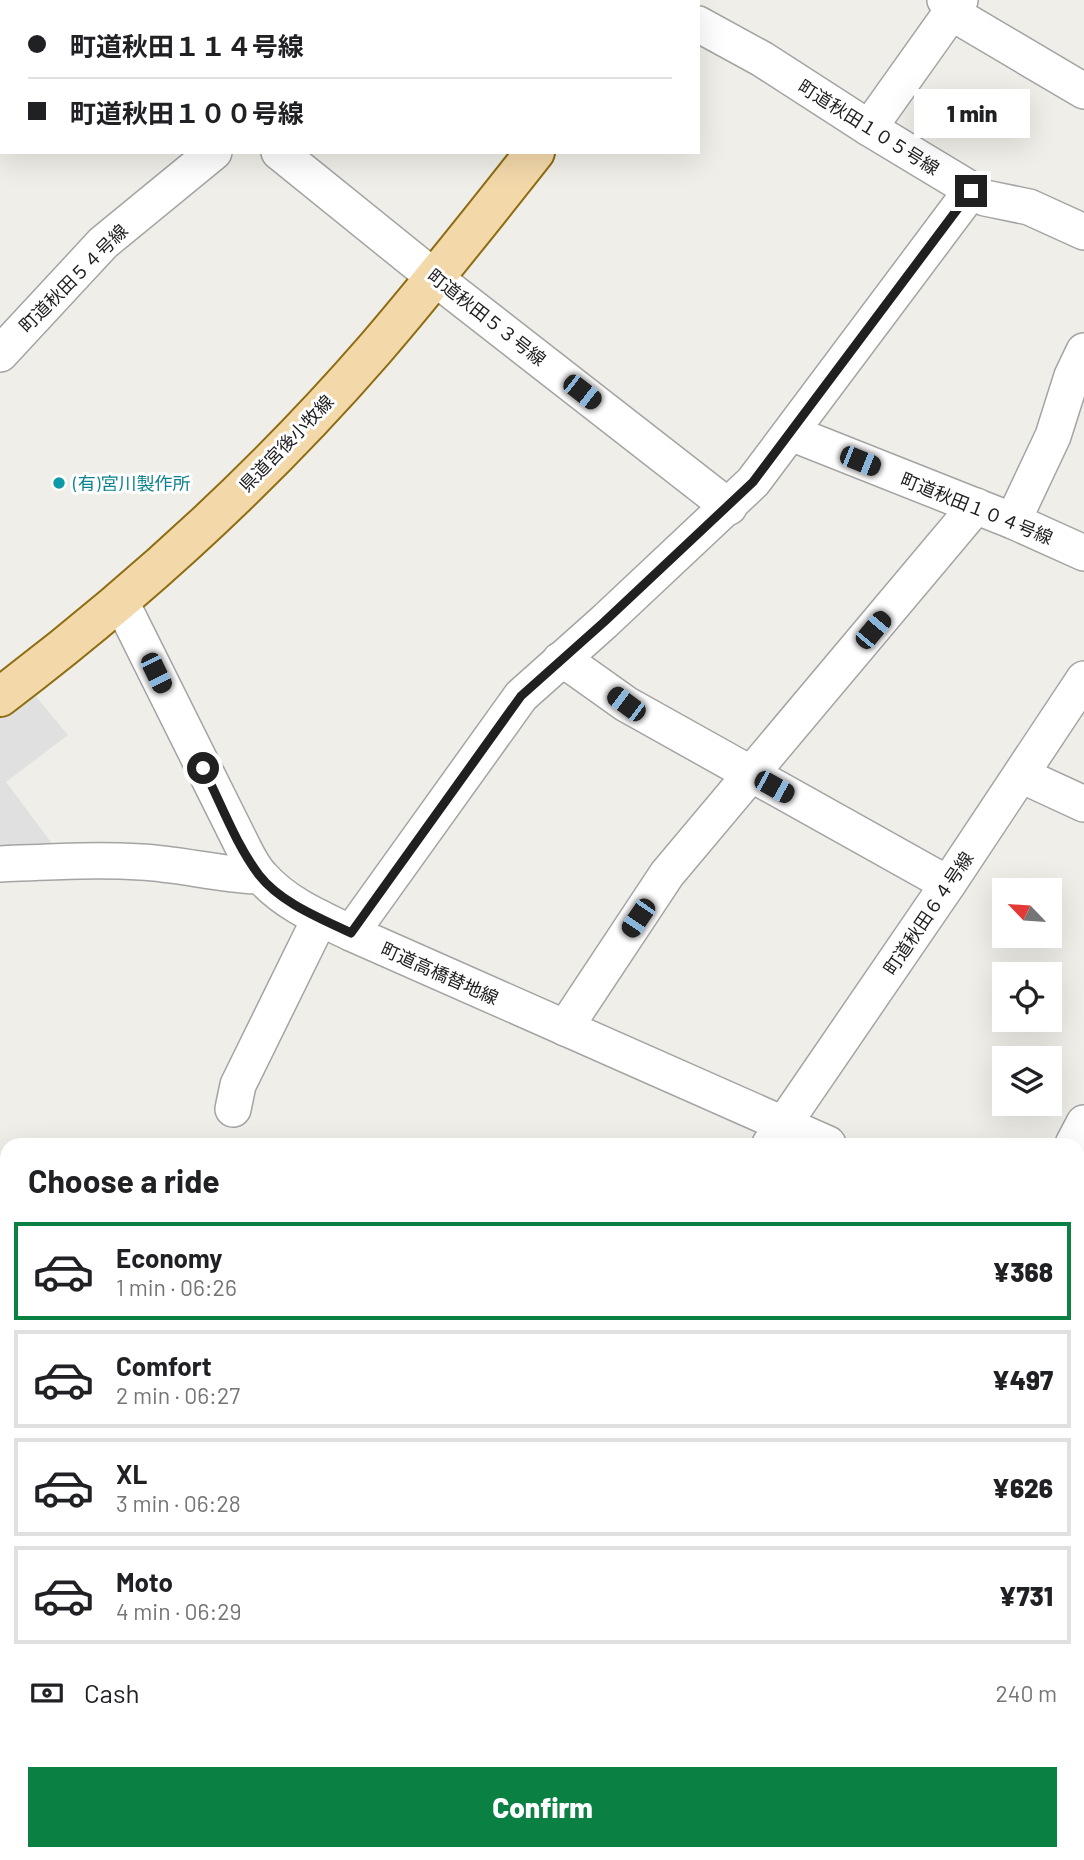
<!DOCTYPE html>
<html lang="en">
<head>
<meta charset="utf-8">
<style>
  body { margin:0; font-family:Barlow,"Noto Sans JP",sans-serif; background:#f6f6f6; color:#202124; height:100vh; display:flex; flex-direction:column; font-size:26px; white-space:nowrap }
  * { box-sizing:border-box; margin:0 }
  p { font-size:23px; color:#757577 }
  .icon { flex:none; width:38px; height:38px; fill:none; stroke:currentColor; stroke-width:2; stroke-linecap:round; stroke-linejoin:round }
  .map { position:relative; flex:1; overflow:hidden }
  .drawer { position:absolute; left:0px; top:1138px; width:1085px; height:723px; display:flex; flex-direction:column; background:#fff; border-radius:21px 21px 0 0; box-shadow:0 7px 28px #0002 }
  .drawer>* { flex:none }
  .guide { position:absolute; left:0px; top:0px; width:700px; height:154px; box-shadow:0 7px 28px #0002; display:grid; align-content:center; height:154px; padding:0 28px; background:#fff }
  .needle { width:46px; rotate:295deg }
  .controls { position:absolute; left:992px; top:878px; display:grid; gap:14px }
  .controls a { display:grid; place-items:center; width:70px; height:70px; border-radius:0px; background:#fff; box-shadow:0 7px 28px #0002; font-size:35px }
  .end { position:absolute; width:32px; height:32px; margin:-16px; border:9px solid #202020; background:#fff; box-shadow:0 0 0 4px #fff }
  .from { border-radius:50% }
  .bubble { position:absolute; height:49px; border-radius:0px; background:#fff; box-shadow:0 7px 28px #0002; font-size:23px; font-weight:800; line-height:49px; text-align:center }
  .car { position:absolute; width:21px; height:42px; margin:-21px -10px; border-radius:9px; box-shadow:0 0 5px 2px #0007; background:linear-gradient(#222 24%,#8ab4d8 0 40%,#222 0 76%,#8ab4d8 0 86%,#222 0) }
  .guide b { display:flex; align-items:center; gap:24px; height:66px; font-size:26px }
  .guide b+b { border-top:2px solid #e0e0e0 }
  .guide i { width:18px; height:18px; background:#202124 }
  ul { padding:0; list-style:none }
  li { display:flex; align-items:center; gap:21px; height:98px; margin:0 14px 10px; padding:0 14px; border:4px solid #e0e0e0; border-radius:0px }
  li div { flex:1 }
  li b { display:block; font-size:26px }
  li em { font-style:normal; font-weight:800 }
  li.active { border-color:#0b8043 }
  li>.icon { width:63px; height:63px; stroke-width:1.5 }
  h2 { padding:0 28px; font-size:32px; line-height:84px }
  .pay { display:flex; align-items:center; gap:18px; height:77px; padding:0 28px; font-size:26px }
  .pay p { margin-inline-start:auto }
  .action { display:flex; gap:14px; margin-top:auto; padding:14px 28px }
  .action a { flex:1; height:80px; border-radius:0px; background:#0b8043; color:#fff; font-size:28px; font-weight:800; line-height:80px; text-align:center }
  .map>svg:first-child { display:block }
</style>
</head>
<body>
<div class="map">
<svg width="1084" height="1860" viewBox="0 0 1084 1860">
  <rect width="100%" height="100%" fill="#f0eee8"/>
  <polygon fill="#fbfce5" points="0,1698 7,1699 7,1853 58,1853 57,1858 67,1860 0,1860"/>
  <polygon fill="#e0e0e0" points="22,680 68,735 6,782 65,861 0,864 0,697"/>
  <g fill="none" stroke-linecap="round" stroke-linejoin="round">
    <defs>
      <g id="minor">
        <polyline points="116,0 118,2"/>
        <polyline points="945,0 957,16 1084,91"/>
        <polyline points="357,2 358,0"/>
        <polyline points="451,2 453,0"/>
        <polyline points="698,24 762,59 869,128 985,198 1029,207 1084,232"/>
        <polyline points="869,128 960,0"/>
        <polyline points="279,152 435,278 729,507"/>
        <polyline points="0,354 103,243 214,152"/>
        <polyline points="791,433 1013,521 1084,553"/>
        <polyline points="1013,521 1053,436 1072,376 1084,351"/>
        <path d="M121 602 244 849C249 859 254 869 262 877 286 904 320 918 351 933L828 1144"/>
        <polyline points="560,660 574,667 626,704 948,884"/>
        <polyline points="1021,775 1084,804"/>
        <path d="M0 864C47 862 94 859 141 862 181 864 220 875 260 876"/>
        <polyline points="351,933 521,696 604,622 753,482 971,191"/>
        <polyline points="565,1028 667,874 976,506"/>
        <polyline points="233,1109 238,1085 320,918"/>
        <polyline points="770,1144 948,884 1084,679"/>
        <polyline points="1073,1144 1084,1123"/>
        <polyline points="0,1232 7,1236"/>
        <polyline points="1078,1252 1084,1255"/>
        <polyline points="0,1331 7,1317"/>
        <polyline points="0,1691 7,1692"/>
        <polyline points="1078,1760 1084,1763"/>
        <polyline points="91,1853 125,1860"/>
        <polyline points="418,1860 421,1853"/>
      </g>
      <g id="major">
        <polyline points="652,2 653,0"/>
        <path d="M0 697C136 594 263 478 375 349 430 285 483 218 535 152"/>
      </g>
    </defs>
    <use href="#minor" stroke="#a4a4a4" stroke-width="38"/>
    <use href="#major" stroke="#8e6c0f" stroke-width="42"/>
    <use href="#minor" stroke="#fff" stroke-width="35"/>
    <use href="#major" stroke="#f3d8aa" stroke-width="38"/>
  </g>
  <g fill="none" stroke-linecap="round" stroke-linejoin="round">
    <path stroke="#202020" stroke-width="9" d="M203 768C221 803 235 843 259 875 281 903 320 918 351 933L521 696 604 622 753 482 971 191"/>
  </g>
  <circle fill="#0f9aa8" stroke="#fff" stroke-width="2.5" cx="59" cy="483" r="7"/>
  <g text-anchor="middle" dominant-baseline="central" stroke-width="6" stroke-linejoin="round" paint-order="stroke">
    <g font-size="18" fill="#202020" stroke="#fff">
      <text transform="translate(869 127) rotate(32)">町道秋田１０５号線</text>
      <text transform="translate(73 278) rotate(-45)">町道秋田５４号線</text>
      <text transform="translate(487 317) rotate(38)">町道秋田５３号線</text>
      <text transform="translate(286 443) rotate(-46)">県道宮後小牧線</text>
      <text transform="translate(977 508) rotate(22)">町道秋田１０４号線</text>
      <text transform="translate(928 913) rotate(-56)">町道秋田６４号線</text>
      <text transform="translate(440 973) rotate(24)">町道高橋替地線</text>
    </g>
    <g font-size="18" fill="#0d838f" stroke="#fff" text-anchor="start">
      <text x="73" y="483">(有)宮川製作所</text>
    </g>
  </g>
</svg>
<div class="controls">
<a><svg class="needle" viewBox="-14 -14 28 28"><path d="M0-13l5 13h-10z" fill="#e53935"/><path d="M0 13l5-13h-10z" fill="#757577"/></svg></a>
<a><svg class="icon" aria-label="locate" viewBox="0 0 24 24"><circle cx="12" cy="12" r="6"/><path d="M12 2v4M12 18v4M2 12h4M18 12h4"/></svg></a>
<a><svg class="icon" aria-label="layers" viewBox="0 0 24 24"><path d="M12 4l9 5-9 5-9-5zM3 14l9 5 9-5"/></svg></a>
</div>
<i class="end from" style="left:203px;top:768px"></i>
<i class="end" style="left:971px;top:191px"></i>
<div class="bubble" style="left:914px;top:89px;width:116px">1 min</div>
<i class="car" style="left:582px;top:392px;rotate:128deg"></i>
<i class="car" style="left:860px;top:461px;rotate:112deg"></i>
<i class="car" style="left:873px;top:630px;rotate:40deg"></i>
<i class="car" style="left:156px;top:673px;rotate:154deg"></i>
<i class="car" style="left:626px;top:704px;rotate:307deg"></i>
<i class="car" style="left:774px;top:787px;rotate:119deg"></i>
<i class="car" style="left:638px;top:918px;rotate:214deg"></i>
<div class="guide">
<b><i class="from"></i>町道秋田１１４号線</b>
<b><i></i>町道秋田１００号線</b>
</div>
<section class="drawer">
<h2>Choose a ride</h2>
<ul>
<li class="active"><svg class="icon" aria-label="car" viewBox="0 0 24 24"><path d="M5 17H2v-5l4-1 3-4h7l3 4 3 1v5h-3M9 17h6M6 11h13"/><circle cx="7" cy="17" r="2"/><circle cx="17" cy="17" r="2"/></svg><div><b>Economy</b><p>1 min · 06:26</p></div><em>¥368</em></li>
<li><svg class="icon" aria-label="car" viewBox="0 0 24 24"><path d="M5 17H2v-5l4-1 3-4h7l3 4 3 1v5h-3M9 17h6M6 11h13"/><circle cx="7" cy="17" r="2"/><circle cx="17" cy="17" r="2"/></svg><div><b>Comfort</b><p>2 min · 06:27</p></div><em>¥497</em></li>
<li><svg class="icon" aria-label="car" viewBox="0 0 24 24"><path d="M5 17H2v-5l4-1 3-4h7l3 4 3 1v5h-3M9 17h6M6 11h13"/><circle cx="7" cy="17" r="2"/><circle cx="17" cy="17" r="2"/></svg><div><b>XL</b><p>3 min · 06:28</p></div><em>¥626</em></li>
<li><svg class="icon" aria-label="car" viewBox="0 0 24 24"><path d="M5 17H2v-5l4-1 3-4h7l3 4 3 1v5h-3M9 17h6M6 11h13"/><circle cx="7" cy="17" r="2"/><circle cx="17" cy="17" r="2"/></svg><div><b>Moto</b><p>4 min · 06:29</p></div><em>¥731</em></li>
</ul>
<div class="pay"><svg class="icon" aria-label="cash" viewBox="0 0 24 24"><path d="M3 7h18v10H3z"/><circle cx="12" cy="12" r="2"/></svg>Cash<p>240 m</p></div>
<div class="action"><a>Confirm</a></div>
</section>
</div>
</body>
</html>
